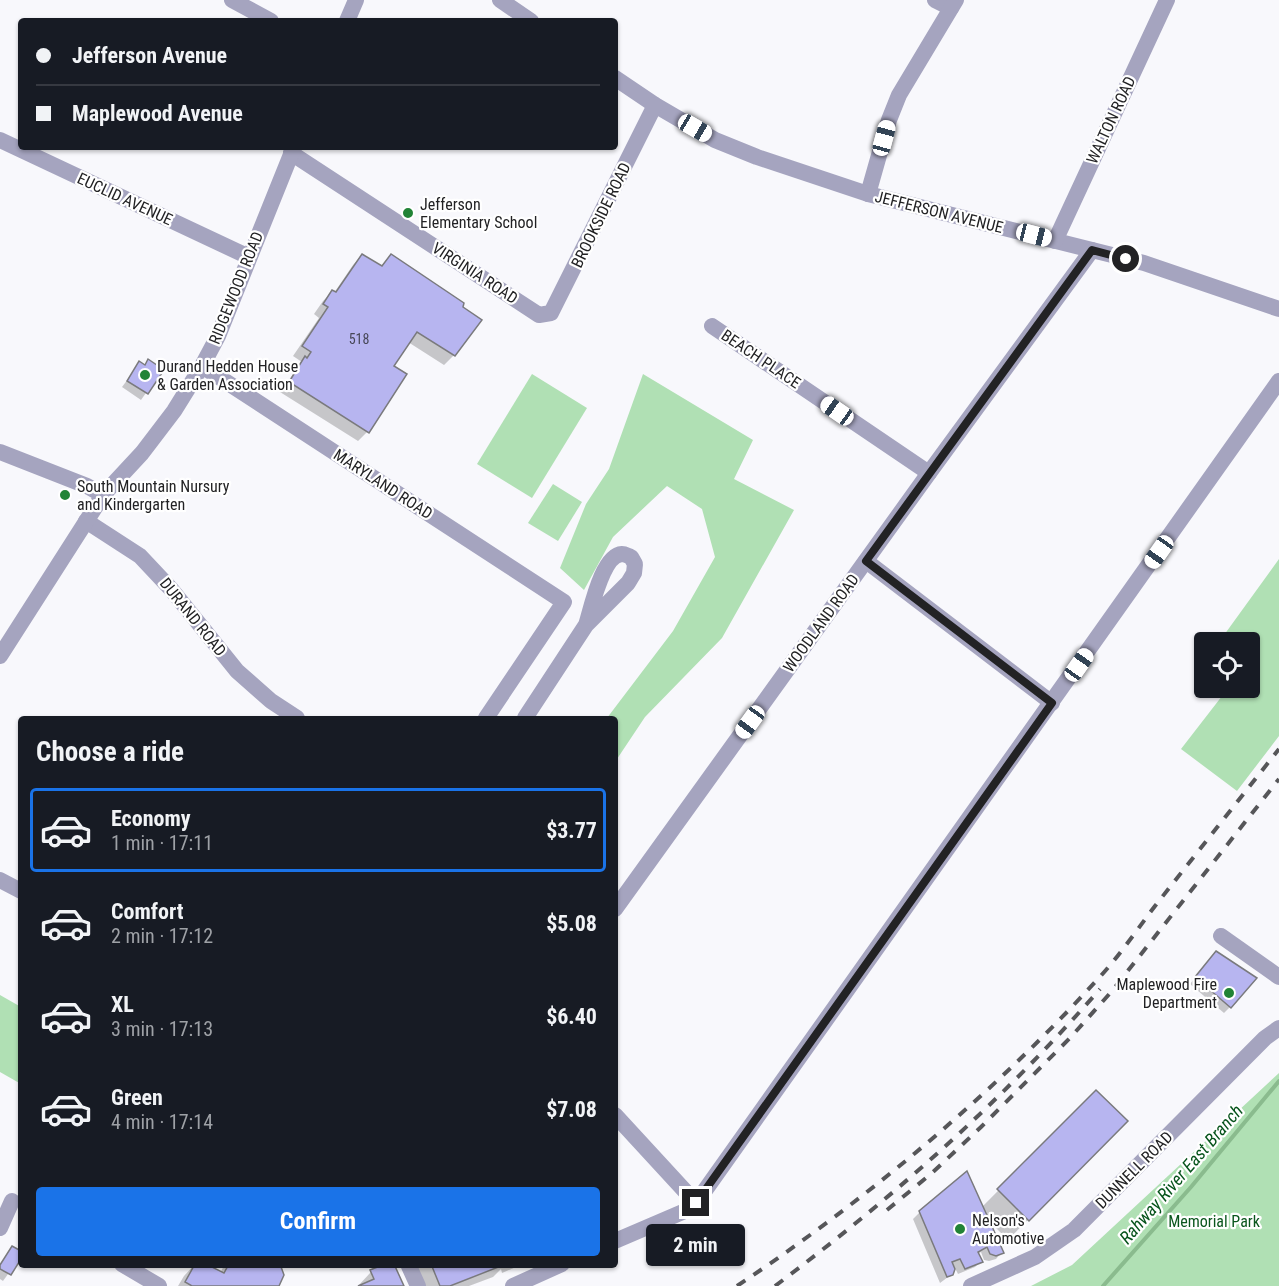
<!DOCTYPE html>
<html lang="en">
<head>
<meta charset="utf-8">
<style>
  body { margin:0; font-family:"Roboto Condensed",sans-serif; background:#20242c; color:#f1f3f6; height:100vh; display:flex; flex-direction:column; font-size:22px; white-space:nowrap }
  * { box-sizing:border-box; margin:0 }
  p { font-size:20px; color:#9ea1a6 }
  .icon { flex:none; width:33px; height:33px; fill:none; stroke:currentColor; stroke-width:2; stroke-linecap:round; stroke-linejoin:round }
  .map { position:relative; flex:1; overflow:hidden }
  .side { position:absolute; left:18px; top:716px; width:600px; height:552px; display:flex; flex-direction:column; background:#171b24; border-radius:6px; box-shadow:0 2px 4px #0004 }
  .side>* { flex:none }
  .top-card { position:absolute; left:18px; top:18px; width:600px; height:132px; border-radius:6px; box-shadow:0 2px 4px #0004; display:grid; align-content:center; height:132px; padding:0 18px; background:#171b24 }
  .buttons { position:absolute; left:1194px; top:632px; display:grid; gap:12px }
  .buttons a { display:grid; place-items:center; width:66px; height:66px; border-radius:6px; background:#171b24; box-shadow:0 2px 4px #0004; font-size:30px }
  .end { position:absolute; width:27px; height:27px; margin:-14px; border:8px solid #222224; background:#fff; box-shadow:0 0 0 3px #fff }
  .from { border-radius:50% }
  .bubble { position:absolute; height:42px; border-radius:6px; background:#171b24; box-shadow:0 2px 4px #0004; font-size:20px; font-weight:700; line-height:42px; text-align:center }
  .car { position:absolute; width:18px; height:36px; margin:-18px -9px; border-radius:8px; box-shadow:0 0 4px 2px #0007; background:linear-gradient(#fff 24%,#345 0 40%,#fff 0 76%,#345 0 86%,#fff 0) }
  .top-card b { display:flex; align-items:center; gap:21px; height:57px; font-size:22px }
  .top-card b+b { border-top:2px solid #363941 }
  .top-card i { width:15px; height:15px; background:#f1f3f6 }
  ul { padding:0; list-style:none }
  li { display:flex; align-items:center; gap:18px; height:84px; margin:0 12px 9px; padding:0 6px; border:3px solid transparent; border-radius:6px }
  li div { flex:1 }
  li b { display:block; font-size:22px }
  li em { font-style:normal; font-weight:700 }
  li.active { border-color:#1a73e8 }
  li>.icon { width:54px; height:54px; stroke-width:1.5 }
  h2 { padding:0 18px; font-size:27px; line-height:72px }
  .primary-button { display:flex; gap:12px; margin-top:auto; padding:12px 18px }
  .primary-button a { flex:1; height:69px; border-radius:6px; background:#1a73e8; color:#fff; font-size:24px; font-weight:700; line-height:69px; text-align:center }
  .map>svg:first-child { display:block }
</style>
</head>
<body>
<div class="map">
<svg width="1279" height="1286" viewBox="0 0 1279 1286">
  <rect width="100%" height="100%" fill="#f8f8fc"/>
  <g fill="#b0e0b4">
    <polygon points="532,374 587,408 532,498 477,464"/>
    <polygon points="643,374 753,440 734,479 794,510 722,638 645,717 615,762 615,718 607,718 673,631 715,557 702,509 667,486 613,537 584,590 560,568 586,504 609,469"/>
    <polygon points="553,484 582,502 558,541 528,523"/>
    <polygon points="1279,559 1279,736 1237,791 1181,749 1229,687 1250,687 1250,642 1219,642"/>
    <polygon points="0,995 21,1007 21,1084 0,1072"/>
    <polygon points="1279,1073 1279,1286 1031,1286 1072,1265"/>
  </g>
  <g fill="#0003">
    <polygon points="362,255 380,267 391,256 454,355 444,365 408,342 392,366 367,432 358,441 280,392 302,362 293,356 319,318 314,314 323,301 332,292 334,293 353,265"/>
    <polygon points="148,361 162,370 141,400 122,387 140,363 144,366"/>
    <polygon points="1210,959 1230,1007 1224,1013 1190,984"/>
    <polygon points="1096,1092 1125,1121 1008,1240 988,1220 1002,1252 996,1259 989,1261 984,1260 981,1252 978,1254 981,1261 975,1267 958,1274 954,1266 952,1274 940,1283 913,1219 920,1212 982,1207"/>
    <polygon points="13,1248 21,1253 21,1256 3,1281 0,1279 0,1264"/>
    <polygon points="195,1264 220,1273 225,1264 279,1264 277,1286 178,1286 184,1276"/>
    <polygon points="412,1264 523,1264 502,1273 501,1269 493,1277 469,1286 422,1286"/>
    <polygon points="371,1272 402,1286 358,1286"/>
  </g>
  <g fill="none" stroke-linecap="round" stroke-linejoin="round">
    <polyline stroke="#8abb8e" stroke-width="4" points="1103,1286 1191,1187 1279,1081"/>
  </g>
  <g fill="#b7b5f0" stroke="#7a7a7d" stroke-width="1.5">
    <polygon points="362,254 382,266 391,254 464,303 463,307 482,320 455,356 417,332 394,366 407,374 369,433 289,382 305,356 307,358 311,352 302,346 328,307 323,304 332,290 336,292"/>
    <polygon points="148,359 164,370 148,394 127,381 139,361 145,365"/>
    <polygon points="1216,951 1257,978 1231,1008 1195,977"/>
    <polygon points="1096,1090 1128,1121 1029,1221 997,1189"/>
    <polygon points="967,1171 1004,1253 996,1256 990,1254 987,1247 978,1252 983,1262 965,1269 960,1259 952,1262 955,1269 953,1275 947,1277 919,1211"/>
    <polygon points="12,1246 21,1251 21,1259 11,1275 0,1269 0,1265"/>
    <polygon points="195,1264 206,1264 224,1273 229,1264 280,1264 284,1275 279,1286 192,1286 185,1282"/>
    <polygon points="385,1264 394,1264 404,1286 358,1286 374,1279 370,1270"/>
    <polygon points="431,1264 506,1264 450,1286 440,1286"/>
  </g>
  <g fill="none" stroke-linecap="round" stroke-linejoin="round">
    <g stroke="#a5a4bf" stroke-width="16">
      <polyline points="232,0 271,21"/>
      <polyline points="500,0 531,21"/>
      <polyline points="935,0 951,8"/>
      <polyline points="347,21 356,0"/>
      <polyline points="615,78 655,105 715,140 757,157 868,194 1144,263 1279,309"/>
      <polyline points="0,140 249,257"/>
      <polyline points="291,153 539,315 551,313 655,105"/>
      <polyline points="868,194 889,120 899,95 956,0"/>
      <polyline points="1055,241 1167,0"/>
      <polyline points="712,326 929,473"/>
      <polyline points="202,366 564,602 486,718"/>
      <polyline points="0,452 87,486 103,495"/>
      <polyline points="86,521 140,556 171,589 237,671 271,701 297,718"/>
      <polyline points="866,561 1052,703"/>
      <polyline points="0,656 103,495 142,453 174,411 202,366 218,336 294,147"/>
      <path d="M525 718 586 625 628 583 634 573 635 564 631 557C628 556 625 554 622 554 602 555 591 610 586 625"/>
      <polyline points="0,880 21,891"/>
      <polyline points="615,909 929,473 1092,250"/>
      <polyline points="1221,936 1279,977"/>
      <polyline points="615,1115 696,1203"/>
      <polyline points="0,1228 12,1201"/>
      <polyline points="615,1241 685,1211 696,1203 1279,381"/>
      <polyline points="122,1264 159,1286"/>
      <polyline points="408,1264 418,1286"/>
      <polyline points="513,1286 562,1264"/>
      <polyline points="971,1286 1035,1257 1074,1230 1265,1038 1279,1028"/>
    </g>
    <g stroke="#565659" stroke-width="4" stroke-dasharray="10 10" stroke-linecap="butt">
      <polyline points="887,1210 932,1173 981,1127 1070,1038 1112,991 1279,779"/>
      <path d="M737 1286C866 1200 992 1095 1096 981 1118 958 1136 931 1155 906 1196 854 1238 801 1279 749"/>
      <path d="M775 1286C894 1197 1002 1101 1100 989"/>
    </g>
  </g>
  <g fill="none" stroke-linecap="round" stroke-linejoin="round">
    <polyline stroke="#222224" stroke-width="8" points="696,1203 1052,703 866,561 1092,250 1126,259"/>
  </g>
  <g fill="#218336" stroke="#fff" stroke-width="2">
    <circle cx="408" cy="213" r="6"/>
    <circle cx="145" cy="375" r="6"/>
    <circle cx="65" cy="495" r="6"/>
    <circle cx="1229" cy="993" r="6"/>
    <circle cx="960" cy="1229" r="6"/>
  </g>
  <g text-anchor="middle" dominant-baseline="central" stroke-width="4.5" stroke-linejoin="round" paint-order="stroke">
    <g font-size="14" fill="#474757">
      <text x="359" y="339">518</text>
    </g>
    <g font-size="16" fill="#222224" stroke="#fff">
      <text transform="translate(1111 120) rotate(-65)">WALTON ROAD</text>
      <text transform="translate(125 199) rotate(25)">EUCLID AVENUE</text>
      <text transform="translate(939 212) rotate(14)">JEFFERSON AVENUE</text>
      <text transform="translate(601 215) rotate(-64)">BROOKSIDE ROAD</text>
      <text transform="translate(475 273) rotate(33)">VIRGINIA ROAD</text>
      <text transform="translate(236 288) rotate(-68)">RIDGEWOOD ROAD</text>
      <text transform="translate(761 359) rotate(34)">BEACH PLACE</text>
      <text transform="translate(383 484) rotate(33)">MARYLAND ROAD</text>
      <text transform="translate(193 617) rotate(51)">DURAND ROAD</text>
      <text transform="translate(821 623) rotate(-54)">WOODLAND ROAD</text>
      <text transform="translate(1134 1170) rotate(-45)">DUNNELL ROAD</text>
    </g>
    <g font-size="16" fill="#222224" stroke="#fff" text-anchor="start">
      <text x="420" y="204">Jefferson<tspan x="420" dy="18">Elementary School</tspan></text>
      <text x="157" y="366">Durand Hedden House<tspan x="157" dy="18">&amp; Garden Association</tspan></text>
      <text x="77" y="486">South Mountain Nursury<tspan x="77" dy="18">and Kindergarten</tspan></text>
      <text x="1217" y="984" text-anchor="end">Maplewood Fire<tspan x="1217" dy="18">Department</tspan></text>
      <text x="972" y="1220">Nelson's<tspan x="972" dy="18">Automotive</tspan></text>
    </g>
    <g font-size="16" fill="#0a561d" stroke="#fff">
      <text x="1214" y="1221">Memorial Park</text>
    </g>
    <g font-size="18" font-style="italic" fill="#07541c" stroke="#fff">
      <text transform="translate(1181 1174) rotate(-49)">Rahway River East Branch</text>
    </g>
  </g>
</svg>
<div class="buttons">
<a><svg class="icon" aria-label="locate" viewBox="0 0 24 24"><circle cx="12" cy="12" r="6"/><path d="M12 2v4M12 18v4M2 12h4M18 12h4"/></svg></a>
</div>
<i class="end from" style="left:1126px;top:259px"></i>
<i class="end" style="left:696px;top:1203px"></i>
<div class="bubble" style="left:646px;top:1224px;width:99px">2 min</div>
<i class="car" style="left:695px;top:128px;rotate:120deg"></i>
<i class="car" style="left:884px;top:138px;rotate:15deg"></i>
<i class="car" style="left:1034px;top:235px;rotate:104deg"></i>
<i class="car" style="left:837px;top:411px;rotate:305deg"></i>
<i class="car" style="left:1159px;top:552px;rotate:215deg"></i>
<i class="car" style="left:1079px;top:665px;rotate:35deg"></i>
<i class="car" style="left:750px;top:722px;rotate:216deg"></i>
<div class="top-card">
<b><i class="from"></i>Jefferson Avenue</b>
<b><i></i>Maplewood Avenue</b>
</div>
<section class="side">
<h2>Choose a ride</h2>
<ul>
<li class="active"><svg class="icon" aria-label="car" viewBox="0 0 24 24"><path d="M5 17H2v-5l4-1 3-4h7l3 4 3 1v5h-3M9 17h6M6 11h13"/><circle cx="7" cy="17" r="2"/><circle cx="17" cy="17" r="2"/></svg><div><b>Economy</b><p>1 min · 17:11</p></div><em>$3.77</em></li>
<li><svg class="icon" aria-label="car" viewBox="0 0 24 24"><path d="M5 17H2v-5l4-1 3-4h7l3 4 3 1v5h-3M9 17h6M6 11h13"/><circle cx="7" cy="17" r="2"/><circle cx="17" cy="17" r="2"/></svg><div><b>Comfort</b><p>2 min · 17:12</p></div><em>$5.08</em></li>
<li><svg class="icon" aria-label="car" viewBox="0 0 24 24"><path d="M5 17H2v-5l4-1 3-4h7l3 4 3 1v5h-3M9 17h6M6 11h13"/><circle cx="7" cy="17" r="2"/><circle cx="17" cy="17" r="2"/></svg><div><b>XL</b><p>3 min · 17:13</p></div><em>$6.40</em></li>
<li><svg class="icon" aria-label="car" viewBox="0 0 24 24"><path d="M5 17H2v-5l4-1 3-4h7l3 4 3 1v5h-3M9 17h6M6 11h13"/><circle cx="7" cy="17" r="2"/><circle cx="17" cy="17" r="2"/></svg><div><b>Green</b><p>4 min · 17:14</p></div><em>$7.08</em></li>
</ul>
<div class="primary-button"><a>Confirm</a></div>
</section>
</div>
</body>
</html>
